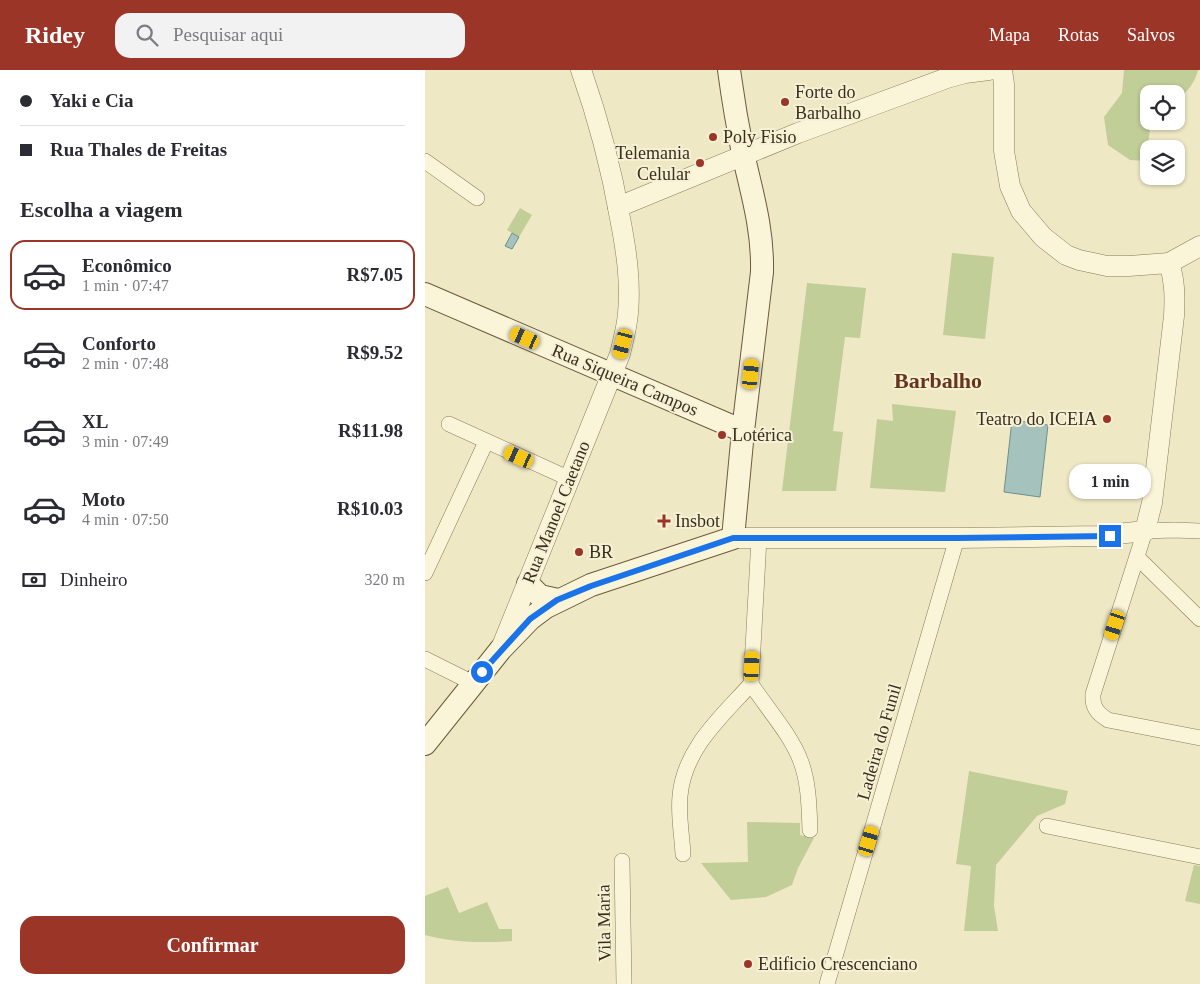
<!DOCTYPE html>
<html lang="pt">
<head>
<meta charset="utf-8">
<style>
  body { margin:0; font-family:"Times New Roman",serif; background:#f2f2f3; color:#2b2b33; height:100vh; display:flex; flex-direction:column; font-size:19px; white-space:nowrap }
  * { box-sizing:border-box; margin:0 }
  p { font-size:16px; color:#7c7c81 }
  .icon { flex:none; width:28px; height:28px; fill:none; stroke:currentColor; stroke-width:2; stroke-linecap:round; stroke-linejoin:round }
  .map { position:relative; flex:1; overflow:hidden }
  .panel { display:flex; flex-direction:column; background:#fff; width:425px }
  .panel>* { flex:none }
  .banner { display:grid; align-content:center; height:110px; padding:0 20px; background:#fff }
  .tools { position:absolute; left:715px; top:15px; display:grid; gap:10px }
  .tools a { display:grid; place-items:center; width:45px; height:45px; border-radius:10px; background:#fff; box-shadow:0 1px 4px #0004; font-size:25px }
  .end { position:absolute; width:22px; height:22px; margin:-11px; border:6px solid #1a73e8; background:#fff; box-shadow:0 0 0 2px #fff }
  .from { border-radius:50% }
  .bubble { position:absolute; height:35px; border-radius:15px; background:#fff; box-shadow:0 1px 4px #0004; font-size:16px; font-weight:800; line-height:35px; text-align:center }
  .car { position:absolute; width:15px; height:30px; margin:-15px -8px; border-radius:6px; box-shadow:0 0 4px 1px #0007; background:linear-gradient(#f5c518 24%,#345 0 40%,#f5c518 0 76%,#345 0 86%,#f5c518 0) }
  .banner b { display:flex; align-items:center; gap:18px; height:48px; font-size:19px }
  .banner b+b { border-top:1px solid #e1e1e2 }
  .banner i { width:12px; height:12px; background:#2b2b33 }
  ul { padding:0; list-style:none }
  li { display:flex; align-items:center; gap:15px; height:70px; margin:0 10px 8px; padding:0 10px; border:2px solid transparent; border-radius:15px }
  li div { flex:1 }
  li b { display:block; font-size:19px }
  li em { font-style:normal; font-weight:800 }
  li.on { border-color:#9b3528 }
  li>.icon { width:45px; height:45px; stroke-width:1.5 }
  h2 { padding:0 20px; font-size:22px; line-height:60px }
  .pay { display:flex; align-items:center; gap:12px; height:55px; padding:0 20px; font-size:19px }
  .pay p { margin-inline-start:auto }
  .cta { display:flex; gap:10px; margin-top:auto; padding:10px 20px }
  .cta a { flex:1; height:58px; border-radius:15px; background:#9b3528; color:#fff; font-size:20px; font-weight:800; line-height:58px; text-align:center }
  header { display:flex; align-items:center; gap:30px; box-sizing:border-box; height:70px; padding:0 25px; background:#9b3528; color:#fff }
  header strong { font-size:24px }
  nav { display:flex; gap:28px; margin-inline-start:auto; font-size:18px }
  .search { width:350px; height:45px; background:#f2f2f3; display:flex; align-items:center; gap:12px; box-sizing:border-box; padding:0 18px; border-radius:15px; color:#7c7c81; font-size:19px }
  main { display:flex; flex:1; min-height:0 }
  .map>svg:first-child { display:block }
</style>
</head>
<body>
<header>
<strong>Ridey</strong>
<div class="search"><svg class="icon" aria-label="search" viewBox="0 0 24 24"><circle cx="10" cy="10" r="6"/><path d="M15 15l6 6"/></svg>Pesquisar aqui</div>
<nav><a>Mapa</a><a>Rotas</a><a>Salvos</a></nav>
</header>
<main>
<section class="panel">
<div class="banner">
<b><i class="from"></i>Yaki e Cia</b>
<b><i></i>Rua Thales de Freitas</b>
</div>
<h2>Escolha a viagem</h2>
<ul>
<li class="on"><svg class="icon" aria-label="car" viewBox="0 0 24 24"><path d="M5 17H2v-5l4-1 3-4h7l3 4 3 1v5h-3M9 17h6M6 11h13"/><circle cx="7" cy="17" r="2"/><circle cx="17" cy="17" r="2"/></svg><div><b>Econômico</b><p>1 min · 07:47</p></div><em>R$7.05</em></li>
<li><svg class="icon" aria-label="car" viewBox="0 0 24 24"><path d="M5 17H2v-5l4-1 3-4h7l3 4 3 1v5h-3M9 17h6M6 11h13"/><circle cx="7" cy="17" r="2"/><circle cx="17" cy="17" r="2"/></svg><div><b>Conforto</b><p>2 min · 07:48</p></div><em>R$9.52</em></li>
<li><svg class="icon" aria-label="car" viewBox="0 0 24 24"><path d="M5 17H2v-5l4-1 3-4h7l3 4 3 1v5h-3M9 17h6M6 11h13"/><circle cx="7" cy="17" r="2"/><circle cx="17" cy="17" r="2"/></svg><div><b>XL</b><p>3 min · 07:49</p></div><em>R$11.98</em></li>
<li><svg class="icon" aria-label="car" viewBox="0 0 24 24"><path d="M5 17H2v-5l4-1 3-4h7l3 4 3 1v5h-3M9 17h6M6 11h13"/><circle cx="7" cy="17" r="2"/><circle cx="17" cy="17" r="2"/></svg><div><b>Moto</b><p>4 min · 07:50</p></div><em>R$10.03</em></li>
</ul>
<div class="pay"><svg class="icon" aria-label="cash" viewBox="0 0 24 24"><path d="M3 7h18v10H3z"/><circle cx="12" cy="12" r="2"/></svg>Dinheiro<p>320 m</p></div>
<div class="cta"><a>Confirmar</a></div>
</section>
<div class="map">
<svg width="775" height="914" viewBox="0 0 775 914">
  <rect width="100%" height="100%" fill="#efe8c4"/>
  <g fill="#c1ce97">
    <path d="M699 0H773C771 10 762 25 751 28V24H724V51H726L721 91 705 90 683 75 679 47 697 23Z"/>
    <polygon points="95,138 107,145 94,167 82,160"/>
    <polygon points="527,183 569,187 560,269 518,265"/>
    <polygon points="382,213 441,218 435,268 420,267 408,361 418,362 411,421 357,421"/>
    <polygon points="467,334 531,341 520,422 445,418 452,349 468,351"/>
    <polygon points="544,701 643,721 640,734 612,746 571,795 569,836 573,861 539,861 546,796 531,794"/>
    <polygon points="322,752 375,753 375,765 389,768 373,798 367,815 341,827 306,830 276,793 323,792"/>
    <polygon points="769,795 775,796 775,834 760,831"/>
    <path d="M23 817 34 843 62 832 74 859H87V871C57 873 29 873 0 865V826Z"/>
  </g>
  <g fill="#a6c2bd" stroke="#6c918c">
    <polygon points="87,163 94,167 87,179 80,176"/>
    <polygon points="587,350 623,355 615,427 579,422"/>
  </g>
  <g fill="none" stroke-linecap="round" stroke-linejoin="round">
    <defs>
      <g id="minor">
        <polyline points="0,91 52,128"/>
        <polyline points="24,354 145,409"/>
        <path d="M775 461 749 460 720 461 668 624C667 637 672 643 683 650L775 668"/>
        <polyline points="712,487 775,549"/>
        <polyline points="0,503 61,372"/>
        <polyline points="0,589 48,613"/>
        <path d="M326 614C341 637 367 666 376 692 384 714 384 737 385 760"/>
        <polyline points="326,614 334,468"/>
        <polyline points="622,756 775,787"/>
        <path d="M258 784C257 765 253 745 255 726 259 679 296 647 326 614"/>
        <polyline points="197,791 199,914"/>
        <polyline points="402,914 532,468"/>
      </g>
      <g id="tertiary">
        <polyline points="577,0 579,14 579,81 585,116 596,141 618,167 641,185 654,190 682,196 704,196 744,193 775,176"/>
        <polyline points="193,137 373,63 522,8 540,3 564,0"/>
        <path d="M308 468H532L673 466 720 461 727 433 749 246C750 227 750 211 744 193"/>
        <path d="M77 576 195 284C198 271 202 257 203 243 206 211 201 179 195 148 186 97 173 48 156 0"/>
      </g>
      <g id="secondary">
        <polyline points="0,224 318,361"/>
        <polyline points="103,514 115,526 133,530"/>
        <path d="M0 674 76 579 105 549 121 537 166 515 308 468 318 361 337 202C338 161 328 127 319 88 313 59 308 30 304 0"/>
      </g>
    </defs>
    <use href="#minor" stroke="#8b7a5a" stroke-width="16"/>
    <use href="#tertiary" stroke="#8b7a5a" stroke-width="21"/>
    <use href="#secondary" stroke="#6c5a3d" stroke-width="24"/>
    <use href="#minor" stroke="#faf4d8" stroke-width="15"/>
    <use href="#tertiary" stroke="#faf4d8" stroke-width="20"/>
    <use href="#secondary" stroke="#faf4d8" stroke-width="22"/>
  </g>
  <g fill="none" stroke-linecap="round" stroke-linejoin="round">
    <polyline stroke="#1a73e8" stroke-width="6" points="57,602 105,549 132,530 166,516 308,468 532,468 685,466"/>
  </g>
  <g fill="#9b3528" stroke="#f6f1d4" stroke-width="2">
    <circle cx="360" cy="32" r="5"/>
    <circle cx="288" cy="67" r="5"/>
    <circle cx="275" cy="93" r="5"/>
    <circle cx="682" cy="349" r="5"/>
    <circle cx="297" cy="365" r="5"/>
    <path d="M236.5 443.5h5v5h5v5h-5v5h-5v-5h-5v-5h5z"/>
    <circle cx="154" cy="482" r="5"/>
    <circle cx="323" cy="894" r="5"/>
  </g>
  <g text-anchor="middle" dominant-baseline="central" stroke-width="4" stroke-linejoin="round" paint-order="stroke">
    <g font-size="18" fill="#3a2f1e" stroke="#f6f1d4" text-anchor="start">
      <text x="370" y="22">Forte do<tspan x="370" dy="21">Barbalho</tspan></text>
      <text x="298" y="67">Poly Fisio</text>
      <text x="265" y="83" text-anchor="end">Telemania<tspan x="265" dy="21">Celular</tspan></text>
      <text x="672" y="349" text-anchor="end">Teatro do ICEIA</text>
      <text x="307" y="365">Lotérica</text>
      <text x="250" y="451">Insbot</text>
      <text x="164" y="482">BR</text>
      <text x="333" y="894">Edificio Crescenciano</text>
    </g>
    <g font-size="18" fill="#3a2f1e" stroke="#f6f1d4">
      <text transform="translate(200 310) rotate(23)">Rua Siqueira Campos</text>
      <text transform="translate(131 442) rotate(-68)">Rua Manoel Caetano</text>
      <text transform="translate(454 672) rotate(-74)">Ladeira do Funil</text>
      <text transform="translate(179 853) rotate(-91)">Vila Maria</text>
    </g>
    <g font-size="22" font-weight="bold" fill="#68351c" stroke="#f6f1d4">
      <text x="513" y="310">Barbalho</text>
    </g>
  </g>
</svg>
<div class="tools">
<a><svg class="icon" aria-label="locate" viewBox="0 0 24 24"><circle cx="12" cy="12" r="6"/><path d="M12 2v4M12 18v4M2 12h4M18 12h4"/></svg></a>
<a><svg class="icon" aria-label="layers" viewBox="0 0 24 24"><path d="M12 4l9 5-9 5-9-5zM3 14l9 5 9-5"/></svg></a>
</div>
<i class="end from" style="left:57px;top:602px"></i>
<i class="end" style="left:685px;top:466px"></i>
<div class="bubble" style="left:644px;top:394px;width:82px">1 min</div>
<i class="car" style="left:100px;top:268px;rotate:294deg"></i>
<i class="car" style="left:198px;top:274px;rotate:195deg"></i>
<i class="car" style="left:326px;top:304px;rotate:6deg"></i>
<i class="car" style="left:94px;top:387px;rotate:294deg"></i>
<i class="car" style="left:690px;top:555px;rotate:198deg"></i>
<i class="car" style="left:327px;top:596px;rotate:3deg"></i>
<i class="car" style="left:444px;top:771px;rotate:17deg"></i>
</div>
</main>
</body>
</html>
